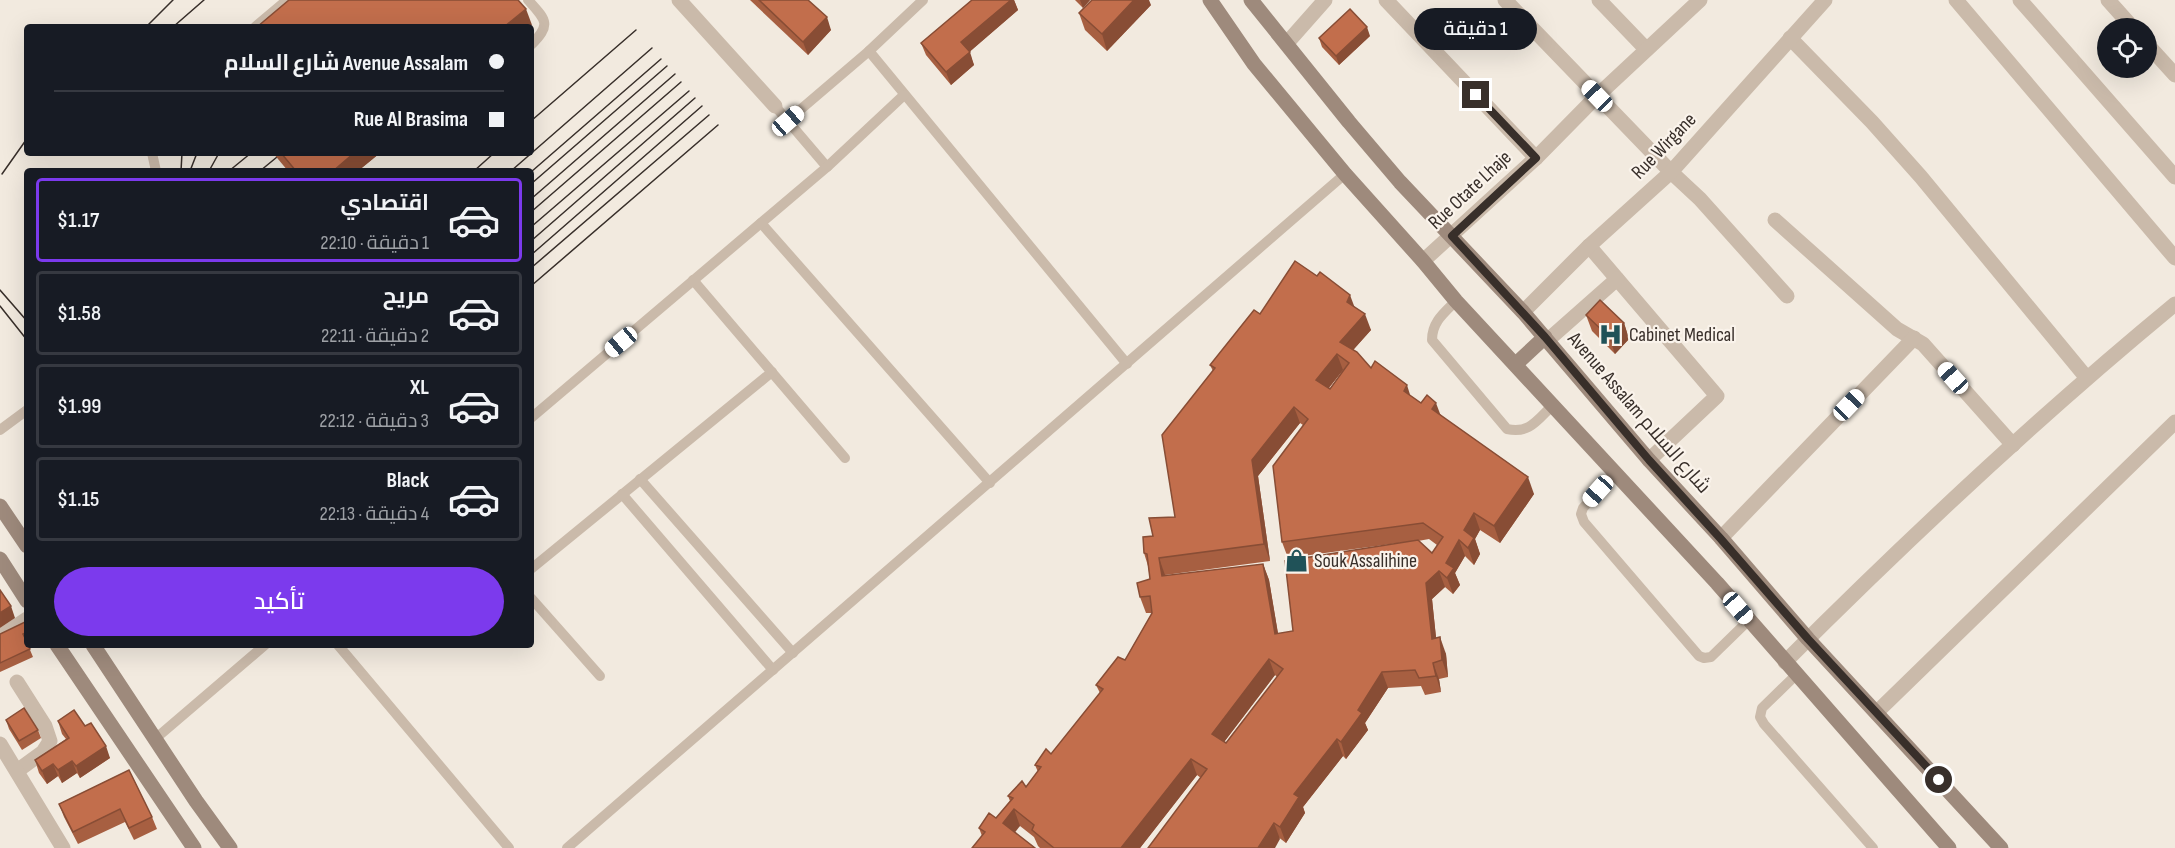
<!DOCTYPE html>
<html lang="ar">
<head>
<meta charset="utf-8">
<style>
  body { margin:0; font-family:"Sofia Sans Condensed",Cairo,sans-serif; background:#20242c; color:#f1f3f6; direction:rtl; height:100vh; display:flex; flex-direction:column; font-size:22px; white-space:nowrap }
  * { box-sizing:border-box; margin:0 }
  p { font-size:20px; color:#9ea1a6 }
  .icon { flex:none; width:33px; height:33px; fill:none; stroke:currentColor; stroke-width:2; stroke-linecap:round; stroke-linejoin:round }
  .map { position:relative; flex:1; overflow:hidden; direction:ltr }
  .details { position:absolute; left:24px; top:168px; width:510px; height:480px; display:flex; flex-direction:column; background:#171b24; border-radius:6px; box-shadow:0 6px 24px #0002; direction:rtl }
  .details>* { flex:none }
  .hud { position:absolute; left:24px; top:24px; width:510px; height:132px; border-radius:6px; box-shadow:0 6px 24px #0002; direction:rtl; display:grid; align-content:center; height:132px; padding:0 30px; background:#171b24 }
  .fabs { position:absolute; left:2097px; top:18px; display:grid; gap:12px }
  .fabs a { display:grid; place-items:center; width:60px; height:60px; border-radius:50%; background:#171b24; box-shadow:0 6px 24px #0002; font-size:30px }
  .end { position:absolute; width:27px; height:27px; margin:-14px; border:8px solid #382f2a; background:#fff; box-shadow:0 0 0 3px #fff }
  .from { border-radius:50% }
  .bubble { position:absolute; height:42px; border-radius:21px; background:#171b24; box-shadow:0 6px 24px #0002; font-size:20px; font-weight:600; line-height:42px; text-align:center; direction:rtl }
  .car { position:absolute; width:18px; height:36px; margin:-18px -9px; border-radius:8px; box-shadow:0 0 4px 2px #0007; background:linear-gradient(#fff 24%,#345 0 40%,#fff 0 76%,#345 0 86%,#fff 0) }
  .hud b { display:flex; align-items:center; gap:21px; height:57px; font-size:22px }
  .hud b+b { border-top:2px solid #363941 }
  .hud i { width:15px; height:15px; background:#f1f3f6 }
  ul { padding:10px 0 0; list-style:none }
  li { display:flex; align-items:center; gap:18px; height:84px; margin:0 12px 9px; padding:0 18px; border:3px solid #363941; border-radius:6px }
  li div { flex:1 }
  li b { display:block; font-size:22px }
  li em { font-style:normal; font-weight:600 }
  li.active { border-color:#7c3aed }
  li>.icon { width:54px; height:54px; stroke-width:1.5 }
  .cta { display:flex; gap:12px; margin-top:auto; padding:12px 30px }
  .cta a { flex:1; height:69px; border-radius:36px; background:#7c3aed; color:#fff; font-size:24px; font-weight:600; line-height:69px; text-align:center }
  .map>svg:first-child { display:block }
</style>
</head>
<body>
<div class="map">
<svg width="2175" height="848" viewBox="0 0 2175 848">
  <rect width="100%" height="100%" fill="#f2eadf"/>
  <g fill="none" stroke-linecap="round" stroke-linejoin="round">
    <g stroke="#cabaaa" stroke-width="10">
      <path d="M528 0C546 20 552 24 531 45"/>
      <polyline points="255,27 287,0"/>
      <polyline points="869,51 923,0"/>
      <polyline points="775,106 827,167"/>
      <polyline points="787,121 869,51 1127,364"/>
      <polyline points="152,153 156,171"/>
      <polyline points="761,223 990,483"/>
      <polyline points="693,280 845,458"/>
      <path d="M1456 301C1444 313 1432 322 1432 340L1507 429C1530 434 1537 420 1553 405"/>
      <polyline points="531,418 827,167 904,95"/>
      <polyline points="0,430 27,410"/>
      <polyline points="1614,473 1583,508 1581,514 1584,522 1699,656 1704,658 1711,657 1749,620"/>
      <polyline points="640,479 793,653"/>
      <polyline points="622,494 773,670"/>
      <polyline points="531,569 772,372"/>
      <polyline points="531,598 600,676"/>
      <polyline points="338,645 509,848"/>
      <polyline points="1796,675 1762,708 1760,717 1764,724 1873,848"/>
      <polyline points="155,739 265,645"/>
      <polyline points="567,848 1345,174"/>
    </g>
    <g stroke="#cabaaa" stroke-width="15">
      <polyline points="679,0 775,106"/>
      <polyline points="1386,0 1536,158"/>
      <polyline points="1505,0 1671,172 1700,199 1787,296"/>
      <polyline points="1599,0 1646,49"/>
      <polyline points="1956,0 2175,258"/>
      <polyline points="2020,0 2175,177"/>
      <polyline points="2108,0 2133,28"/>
      <polyline points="1790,38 1872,122 1921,177 2086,377"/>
      <polyline points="1287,43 1325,0"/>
      <polyline points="2146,43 2175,75"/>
      <polyline points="1775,220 1897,329 1923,344 2013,445"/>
      <polyline points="1589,246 1717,396 1649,460"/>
      <polyline points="1423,261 1536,158 1597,96 1700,0"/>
      <polyline points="1523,312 1589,246 1671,172 1825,0"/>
      <polyline points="1548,340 1617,279"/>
      <polyline points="1721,538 1914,338"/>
      <polyline points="0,637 27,619"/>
      <path d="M1785 662C1910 537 2039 416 2175 304"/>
      <polyline points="17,682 45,726 50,741 43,752 17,771"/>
      <polyline points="1877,712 2175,422"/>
      <polyline points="0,744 63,848"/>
    </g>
    <g stroke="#9e8a7c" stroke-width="15">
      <polyline points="1210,0 1254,64 1345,174 1423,261 1456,301 1717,583 1949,848"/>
      <polyline points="1251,0 1349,122 1400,182 1523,312 1649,460 1721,538 1808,639 2001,848"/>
      <polyline points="1516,364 1545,337"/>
      <polyline points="0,506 27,546"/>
      <polyline points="0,559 27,601"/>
      <polyline points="57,645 194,848"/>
      <polyline points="93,645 196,801 230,848"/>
    </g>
    <g stroke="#382f2a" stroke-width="1.5">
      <polyline points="146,27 173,0"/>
      <polyline points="173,27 204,0"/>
      <polyline points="531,121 636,30"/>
      <polyline points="181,171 182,153"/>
      <polyline points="190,171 197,153"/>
      <polyline points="209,171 219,153"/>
      <polyline points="229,171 251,153"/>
      <polyline points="260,171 277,157"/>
      <polyline points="474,171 494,153"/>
      <polyline points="511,171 652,48"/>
      <polyline points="531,172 661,59"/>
      <polyline points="2,174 26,140"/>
      <polyline points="531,184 667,66"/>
      <polyline points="531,199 675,74"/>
      <polyline points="531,212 681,82"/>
      <polyline points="531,227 689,91"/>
      <polyline points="531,241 695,98"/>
      <polyline points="531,255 702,106"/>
      <polyline points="531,268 709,115"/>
      <polyline points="531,286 718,125"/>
      <polyline points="0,290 27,321"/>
      <polyline points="0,306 27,340"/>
    </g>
  </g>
  <g fill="#a75f41" fill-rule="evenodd">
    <polygon points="750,0 808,0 831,30 808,55"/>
    <polygon points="972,0 1014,0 1018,10 969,52 974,65 951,85 926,55 921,43"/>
    <polygon points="1075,0 1090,0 1083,8"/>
    <polygon points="1151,5 1107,51 1085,30 1079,13"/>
    <polygon points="1370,36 1339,65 1322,47 1319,38"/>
    <polygon points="273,153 380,153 358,171 288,171"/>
    <path d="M1355 307 1371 330 1353 350 1371 368 1421 403 1441 415 1534 494 1500 543 1480 530 1475 539 1480 554 1474 565 1465 556 1455 573 1460 585 1453 594 1445 587 1432 599 1436 638 1446 654 1448 677 1439 679 1441 692 1425 695 1421 686 1388 688 1365 723 1368 730 1346 759 1343 756 1303 807 1305 813 1286 843 1197 775 1140 848H1040L1038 846 1034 837 1020 826 982 836 979 828 996 818 1010 801 1008 796 1026 787 1038 772 1035 765 1051 754 1100 693 1096 685 1125 660 1152 613H1146L1140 597 1150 579 1148 566 1144 553 1153 536 1175 517 1213 371 1210 365 1260 314ZM1343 370 1330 389 1329 388ZM1300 423 1303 425 1282 542 1288 558 1406 542 1293 631 1278 634 1269 580 1263 564 1165 576V575L1270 561 1258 476ZM1429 539 1437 545 1432 553 1418 541ZM1275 675 1277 677 1226 743 1224 742Z"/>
    <polygon points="1586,315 1624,323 1629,339 1615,354 1592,331"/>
    <polygon points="27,626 27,645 28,645 33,657 0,672 0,634"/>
    <polygon points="6,720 38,730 41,738 22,750 9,729"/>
    <polygon points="58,721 85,726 110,758 80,778 77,773 62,783 58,776 47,784 39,773 35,760 66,739 62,734"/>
    <polygon points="129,770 152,817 157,829 134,840 125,822 78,844 64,817 59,804"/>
  </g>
  <g fill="#884d35">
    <polygon points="1011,0 1014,0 1018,10 966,55 961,42"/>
    <polygon points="1080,0 1090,0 1083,8"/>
    <polygon points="1134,0 1149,0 1151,5 1107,51 1102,34"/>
    <polygon points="526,9 532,25 530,27 504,27"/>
    <polygon points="827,17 831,30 808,55 803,42"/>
    <polygon points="1367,27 1370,36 1339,65 1336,56"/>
    <polygon points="970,52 974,65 951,85 946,72"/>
    <polygon points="354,153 380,153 358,171 333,171"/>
    <polygon points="1350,295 1356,311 1347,302"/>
    <polygon points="1365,314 1371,330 1346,358 1340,342"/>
    <polygon points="1624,323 1629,339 1615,354 1609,337"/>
    <polygon points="1337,354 1343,370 1322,396 1316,380"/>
    <polygon points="1407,385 1412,401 1404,391"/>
    <polygon points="1436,403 1442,419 1432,409"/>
    <polygon points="1294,407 1300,423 1258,476 1270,561 1264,544 1252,460"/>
    <polygon points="1528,477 1534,494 1500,543 1494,526"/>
    <polygon points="1474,513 1480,530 1475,539 1480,554 1474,565 1468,548 1464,530"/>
    <polygon points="1459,540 1465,556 1455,573 1460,585 1453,594 1447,578 1446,563"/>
    <polygon points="1159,558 1165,575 1168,592 1162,576"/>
    <polygon points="1263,564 1269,580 1281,651 1275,634"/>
    <polygon points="1439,571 1445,587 1432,599 1438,656 1432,639 1426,583"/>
    <polygon points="11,606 15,618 0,628 0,613"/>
    <polygon points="1440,637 1446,654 1448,677 1442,660"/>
    <polygon points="1269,659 1275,675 1218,750 1212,734"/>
    <polygon points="1433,663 1439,679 1441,692 1436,676"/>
    <polygon points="1382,672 1388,688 1365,723 1368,730 1346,759 1341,742 1358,710"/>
    <polygon points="1337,739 1343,756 1303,807 1305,813 1286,843 1280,827 1294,794"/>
    <polygon points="106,746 110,758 80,778 76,766"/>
    <polygon points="1191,759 1197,775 1140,848 1121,848"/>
    <polygon points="72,761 77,773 62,783 58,770"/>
    <polygon points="53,764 58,776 47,784 42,771"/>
    <polygon points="1014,809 1020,826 1009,840 1003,823"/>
    <polygon points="1274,823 1280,839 1275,848 1258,848"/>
  </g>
  <g fill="#c26e4c" stroke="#884d35" stroke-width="1.5" fill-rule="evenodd">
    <polygon points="289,0 518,0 526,9 504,27 257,27"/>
    <polygon points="759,0 808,0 827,17 803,42"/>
    <polygon points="972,0 1011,0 961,42 970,52 946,72 921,43"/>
    <polygon points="1092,0 1134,0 1102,34 1079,13"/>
    <polygon points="1350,9 1367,27 1336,56 1319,38"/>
    <polygon points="281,153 354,153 333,171 296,171"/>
    <path d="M1295 261 1317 276 1320 272 1350 295 1347 302 1365 314 1340 342 1357 352 1371 368 1375 361 1407 385 1404 391 1421 403 1427 395 1436 403 1432 409 1528 477 1494 526 1474 513 1464 530 1474 538 1468 548 1459 540 1446 563 1454 568 1447 578 1439 571 1426 583 1432 639 1440 637 1442 660 1433 663 1436 676 1419 678 1415 670 1382 672 1358 710 1362 713 1341 742 1337 739 1294 794 1299 797 1280 827 1274 823 1258 848H1148L1207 769 1191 759 1121 848H1054L1032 830 1034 825 1014 809 1003 823 1035 848H972L985 832 979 828 989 813 996 818 1013 798 1008 796 1022 781 1026 787 1041 767 1035 765 1046 749 1051 754 1103 689 1096 685 1118 657 1125 660 1152 613 1150 596 1140 597 1137 583 1150 579 1147 554 1144 553 1143 537 1153 536 1149 518 1175 517 1162 435 1215 368 1210 365 1254 310 1260 314ZM1337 354 1349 363 1330 389 1316 380ZM1294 407 1308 419 1273 466 1282 542 1423 523 1443 537 1432 553 1418 540 1285 561 1293 631 1275 634 1263 564 1162 576 1159 558 1264 544 1252 460ZM1269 659 1283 669 1226 743 1212 734Z"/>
    <polygon points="1600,300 1624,323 1609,337 1586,315"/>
    <polygon points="0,590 11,606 0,613"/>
    <polygon points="25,622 27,626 27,632 23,634 27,642 27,645 28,645 30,649 0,663 0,634"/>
    <polygon points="24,708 38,730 19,741 6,720"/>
    <polygon points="74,710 85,726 91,723 106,746 76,766 72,761 58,770 53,764 42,771 35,760 69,738 58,721"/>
    <polygon points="129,770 152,817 129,828 120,809 73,832 59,804"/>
  </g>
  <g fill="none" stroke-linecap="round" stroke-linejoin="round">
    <polyline stroke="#382f2a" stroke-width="8" points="1476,95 1536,158 1452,236 1545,337 1649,460 1720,538 1808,639 1939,780"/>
  </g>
  <defs>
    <symbol id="hospital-bare" viewBox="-9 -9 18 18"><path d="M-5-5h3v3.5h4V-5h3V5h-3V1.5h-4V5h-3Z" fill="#205258" stroke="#faf3eb" stroke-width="2.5" paint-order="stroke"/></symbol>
    <symbol id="shop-bare" viewBox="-9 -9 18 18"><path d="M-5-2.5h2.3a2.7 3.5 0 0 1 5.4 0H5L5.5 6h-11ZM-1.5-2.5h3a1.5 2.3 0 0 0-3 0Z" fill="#205258" stroke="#faf3eb" stroke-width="2.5" paint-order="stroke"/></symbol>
  </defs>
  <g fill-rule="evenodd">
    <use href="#hospital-bare" x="1594" y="318" width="33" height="33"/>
    <use href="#shop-bare" x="1280" y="544" width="33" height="33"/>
  </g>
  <g text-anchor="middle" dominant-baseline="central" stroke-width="4.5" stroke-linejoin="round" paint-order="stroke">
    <g font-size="20" fill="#382f2a" stroke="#faf3eb">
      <text transform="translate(1664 146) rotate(-46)">Rue Wirgane</text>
      <text transform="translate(1470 190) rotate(-43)">Rue Otate Lhaje</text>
      <text transform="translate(1639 413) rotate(49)">Avenue Assalam شارع السلام</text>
    </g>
    <g font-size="20" fill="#382f2a" stroke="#faf3eb" text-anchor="start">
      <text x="1629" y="335">Cabinet Medical</text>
      <text x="1314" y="561">Souk Assalihine</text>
    </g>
  </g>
</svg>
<div class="fabs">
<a><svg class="icon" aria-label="locate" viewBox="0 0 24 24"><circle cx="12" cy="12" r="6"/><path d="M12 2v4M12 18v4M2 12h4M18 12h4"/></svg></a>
</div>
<i class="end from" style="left:1939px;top:780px"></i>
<i class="end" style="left:1476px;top:95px"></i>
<div class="bubble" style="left:1414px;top:8px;width:123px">1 دقيقة</div>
<i class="car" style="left:1597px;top:96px;rotate:316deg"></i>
<i class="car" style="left:788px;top:121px;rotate:49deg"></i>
<i class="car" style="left:621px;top:342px;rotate:230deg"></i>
<i class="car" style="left:1953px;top:378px;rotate:318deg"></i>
<i class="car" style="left:1849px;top:405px;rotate:44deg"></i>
<i class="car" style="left:1598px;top:491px;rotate:222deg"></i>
<i class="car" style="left:1738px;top:608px;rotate:139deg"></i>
<div class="hud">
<b><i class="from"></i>Avenue Assalam شارع السلام</b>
<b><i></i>Rue Al Brasima</b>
</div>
<section class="details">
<ul>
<li class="active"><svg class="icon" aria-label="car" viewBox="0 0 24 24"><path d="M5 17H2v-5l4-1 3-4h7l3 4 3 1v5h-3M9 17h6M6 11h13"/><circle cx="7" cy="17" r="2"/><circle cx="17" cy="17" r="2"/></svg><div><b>اقتصادي</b><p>1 دقيقة · 22:10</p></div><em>$1.17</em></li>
<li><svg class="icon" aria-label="car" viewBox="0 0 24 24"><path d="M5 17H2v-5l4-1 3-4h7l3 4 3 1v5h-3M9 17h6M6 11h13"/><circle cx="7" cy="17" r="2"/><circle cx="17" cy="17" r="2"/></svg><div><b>مريح</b><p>2 دقيقة · 22:11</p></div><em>$1.58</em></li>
<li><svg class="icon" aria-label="car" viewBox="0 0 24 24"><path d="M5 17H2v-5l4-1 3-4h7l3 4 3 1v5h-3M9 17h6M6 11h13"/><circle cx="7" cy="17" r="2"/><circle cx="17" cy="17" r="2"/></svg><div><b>XL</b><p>3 دقيقة · 22:12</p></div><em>$1.99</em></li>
<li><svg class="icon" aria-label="car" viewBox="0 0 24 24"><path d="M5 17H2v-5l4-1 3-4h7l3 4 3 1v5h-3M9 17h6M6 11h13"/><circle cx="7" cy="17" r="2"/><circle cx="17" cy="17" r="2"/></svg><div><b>Black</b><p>4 دقيقة · 22:13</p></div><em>$1.15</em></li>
</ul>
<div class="cta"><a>تأكيد</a></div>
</section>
</div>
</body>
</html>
